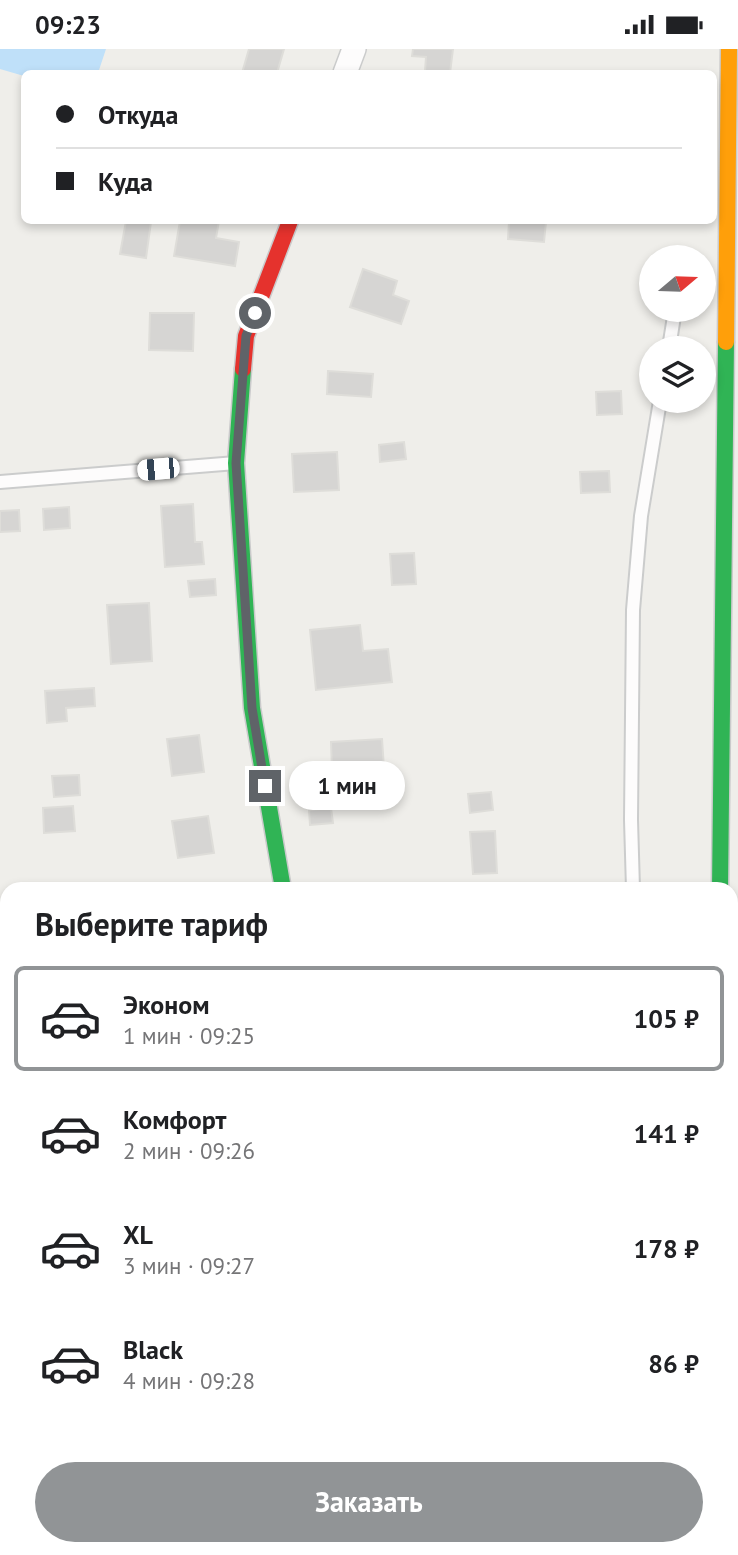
<!DOCTYPE html>
<html lang="ru">
<head>
<meta charset="utf-8">
<style>
  body { margin:0; font-family:"PT Sans",sans-serif; background:#f6f6f6; color:#202124; height:100vh; display:flex; flex-direction:column; font-size:26px; white-space:nowrap }
  * { box-sizing:border-box; margin:0 }
  p { font-size:23px; color:#757577 }
  .icon { flex:none; width:38px; height:38px; fill:none; stroke:currentColor; stroke-width:2; stroke-linecap:round; stroke-linejoin:round }
  .map { position:relative; flex:1; overflow:hidden }
  .panel { position:absolute; left:0px; top:833px; width:738px; height:674px; display:flex; flex-direction:column; background:#fff; border-radius:21px 21px 0 0; box-shadow:0 4px 10px #0003 }
  .panel>* { flex:none }
  .banner { position:absolute; left:21px; top:21px; width:696px; height:154px; border-radius:10px; box-shadow:0 4px 10px #0003; display:grid; align-content:center; height:154px; padding:0 35px; background:#fff }
  .needle { width:46px; rotate:71deg }
  .tools { position:absolute; left:639px; top:196px; display:grid; gap:14px }
  .tools a { display:grid; place-items:center; width:77px; height:77px; border-radius:50%; background:#fff; box-shadow:0 4px 10px #0003; font-size:35px }
  .end { position:absolute; width:32px; height:32px; margin:-16px; border:9px solid #5f6368; background:#fff; box-shadow:0 0 0 4px #fff }
  .from { border-radius:50% }
  .bubble { position:absolute; height:49px; border-radius:24px; background:#fff; box-shadow:0 4px 10px #0003; font-size:23px; font-weight:700; line-height:49px; text-align:center }
  .car { position:absolute; width:21px; height:42px; margin:-21px -10px; border-radius:9px; box-shadow:0 0 5px 2px #0007; background:linear-gradient(#fff 24%,#345 0 40%,#fff 0 76%,#345 0 86%,#fff 0) }
  .banner b { display:flex; align-items:center; gap:24px; height:66px; font-size:26px }
  .banner b+b { border-top:2px solid #e0e0e0 }
  .banner i { width:18px; height:18px; background:#202124 }
  ul { padding:0; list-style:none }
  li { display:flex; align-items:center; gap:21px; height:105px; margin:0 14px 10px; padding:0 21px; border:4px solid transparent; border-radius:10px }
  li div { flex:1 }
  li b { display:block; font-size:26px }
  li em { font-style:normal; font-weight:700 }
  li.on { border-color:#919496 }
  li>.icon { width:63px; height:63px; stroke-width:1.5 }
  h2 { padding:0 35px; font-size:32px; line-height:84px }
  .primary-button { display:flex; gap:14px; margin-top:auto; padding:14px 35px }
  .primary-button a { flex:1; height:80px; border-radius:42px; background:#919496; color:#fff; font-size:28px; font-weight:700; line-height:80px; text-align:center }
  .status { display:flex; justify-content:space-between; align-items:center; height:49px; padding:0 35px; background:#fff; direction:ltr }
  .status svg { height:19px; fill:currentColor }
  .map>svg:first-child { display:block }
</style>
</head>
<body>
<div class="status"><b>09:23</b><svg viewBox="0 0 49 12"><path d="M0 12V9h3v3zM5 12V6h3v6zM10 12V3h3v9zM15 12V0h3v12zM26 1h20v11H26zM47 4h2v5h-2z"/></svg></div>
<div class="map">
<svg width="738" height="1506" viewBox="0 0 738 1506">
  <rect width="100%" height="100%" fill="#efeeea"/>
  <polygon fill="#bfe0f9" points="0,0 106,0 98,24 24,24 24,27 0,20"/>
  <g fill="#d6d5d3" stroke="#deddd9" stroke-width="2">
    <polygon points="249,0 284,0 277,24 242,24"/>
    <polygon points="413,0 453,0 450,24 425,22 426,8 412,7"/>
    <polygon points="126,172 151,173 146,209 120,205"/>
    <polygon points="180,172 219,172 216,189 239,193 235,217 174,207"/>
    <polygon points="509,172 546,173 544,193 508,190"/>
    <polygon points="363,220 397,232 393,246 409,252 401,275 350,258"/>
    <polygon points="150,264 194,264 193,302 149,301"/>
    <polygon points="328,322 373,325 371,348 327,345"/>
    <polygon points="621,342 622,365 597,366 596,343"/>
    <polygon points="404,393 406,410 380,413 379,396"/>
    <polygon points="337,403 339,441 294,443 292,405"/>
    <polygon points="609,422 610,443 581,444 580,423"/>
    <polygon points="193,455 195,493 202,493 204,515 165,518 161,457"/>
    <polygon points="69,458 70,479 44,481 43,460"/>
    <polygon points="19,461 20,482 0,483 0,462"/>
    <polygon points="414,504 416,535 392,536 390,505"/>
    <polygon points="215,530 216,546 190,548 188,532"/>
    <polygon points="149,554 152,612 111,615 107,556"/>
    <polygon points="360,576 363,602 388,600 392,633 316,641 310,581"/>
    <polygon points="94,639 95,657 66,659 67,672 47,674 45,642"/>
    <polygon points="199,686 204,723 172,727 167,690"/>
    <polygon points="382,690 384,719 332,722 331,693"/>
    <polygon points="79,726 80,746 54,748 52,727"/>
    <polygon points="491,743 493,761 470,764 468,745"/>
    <polygon points="73,757 75,782 44,784 43,759"/>
    <polygon points="331,759 333,774 310,776 309,761"/>
    <polygon points="208,767 214,804 178,809 172,772"/>
    <polygon points="495,782 497,824 473,825 470,783"/>
    <polygon points="0,1298 4,1298 7,1335 0,1336"/>
  </g>
  <g fill="none" stroke-linecap="round" stroke-linejoin="round">
    <defs>
      <g id="lane">
        <polyline points="669,299 675,261"/>
        <polyline points="0,433 236,414"/>
        <polyline points="633,840 631,771 633,561 641,467 660,352"/>
      </g>
      <g id="street">
        <polyline points="345,24 354,0"/>
        <polyline points="732,1022 738,1020"/>
        <polyline points="0,1102 4,1101"/>
        <polyline points="399,1500 400,1506"/>
      </g>
      <g id="fast">
        <polyline points="243,320 236,414 252,659 283,840"/>
        <polyline points="720,840 726,293"/>
      </g>
      <polyline id="slow" points="726,293 729,0"/>
      <polyline id="jam" points="243,320 246,287 290,172"/>
    </defs>
    <use href="#lane" stroke="#cbcccc" stroke-width="16"/>
    <use href="#street" stroke="#cbcccc" stroke-width="26"/>
    <use href="#fast" stroke="#cacacb" stroke-width="19"/>
    <use href="#slow" stroke="#cacacb" stroke-width="19"/>
    <use href="#jam" stroke="#cacacb" stroke-width="19"/>
    <polyline stroke="#cacfcc" stroke-width="4.5" stroke-dasharray="7 3.5" stroke-linecap="butt" points="732,1336 738,1347"/>
    <use href="#lane" stroke="#fdfcfc" stroke-width="12"/>
    <use href="#street" stroke="#fdfcfc" stroke-width="23"/>
    <use href="#fast" stroke="#30b455" stroke-width="16"/>
    <use href="#slow" stroke="#ff9f0a" stroke-width="16"/>
    <use href="#jam" stroke="#e5322d" stroke-width="16"/>
  </g>
  <g fill="none" stroke-linecap="round" stroke-linejoin="round">
    <polyline stroke="#5f6368" stroke-width="9" points="255,264 246,287 236,414 252,659 265,737"/>
  </g>
</svg>
<div class="tools">
<a><svg class="needle" viewBox="-14 -14 28 28"><path d="M0-13l5 13h-10z" fill="#e53935"/><path d="M0 13l5-13h-10z" fill="#757577"/></svg></a>
<a><svg class="icon" aria-label="layers" viewBox="0 0 24 24"><path d="M12 4l9 5-9 5-9-5zM3 14l9 5 9-5"/></svg></a>
</div>
<i class="end from" style="left:255px;top:264px"></i>
<i class="end" style="left:265px;top:737px"></i>
<div class="bubble" style="left:289px;top:712px;width:116px">1 мин</div>
<i class="car" style="left:158px;top:420px;rotate:265deg"></i>
<div class="banner">
<b><i class="from"></i>Откуда</b>
<b><i></i>Куда</b>
</div>
<section class="panel">
<h2>Выберите тариф</h2>
<ul>
<li class="on"><svg class="icon" aria-label="car" viewBox="0 0 24 24"><path d="M5 17H2v-5l4-1 3-4h7l3 4 3 1v5h-3M9 17h6M6 11h13"/><circle cx="7" cy="17" r="2"/><circle cx="17" cy="17" r="2"/></svg><div><b>Эконом</b><p>1 мин · 09:25</p></div><em>105 ₽</em></li>
<li><svg class="icon" aria-label="car" viewBox="0 0 24 24"><path d="M5 17H2v-5l4-1 3-4h7l3 4 3 1v5h-3M9 17h6M6 11h13"/><circle cx="7" cy="17" r="2"/><circle cx="17" cy="17" r="2"/></svg><div><b>Комфорт</b><p>2 мин · 09:26</p></div><em>141 ₽</em></li>
<li><svg class="icon" aria-label="car" viewBox="0 0 24 24"><path d="M5 17H2v-5l4-1 3-4h7l3 4 3 1v5h-3M9 17h6M6 11h13"/><circle cx="7" cy="17" r="2"/><circle cx="17" cy="17" r="2"/></svg><div><b>XL</b><p>3 мин · 09:27</p></div><em>178 ₽</em></li>
<li><svg class="icon" aria-label="car" viewBox="0 0 24 24"><path d="M5 17H2v-5l4-1 3-4h7l3 4 3 1v5h-3M9 17h6M6 11h13"/><circle cx="7" cy="17" r="2"/><circle cx="17" cy="17" r="2"/></svg><div><b>Black</b><p>4 мин · 09:28</p></div><em>86 ₽</em></li>
</ul>
<div class="primary-button"><a>Заказать</a></div>
</section>
</div>
</body>
</html>
